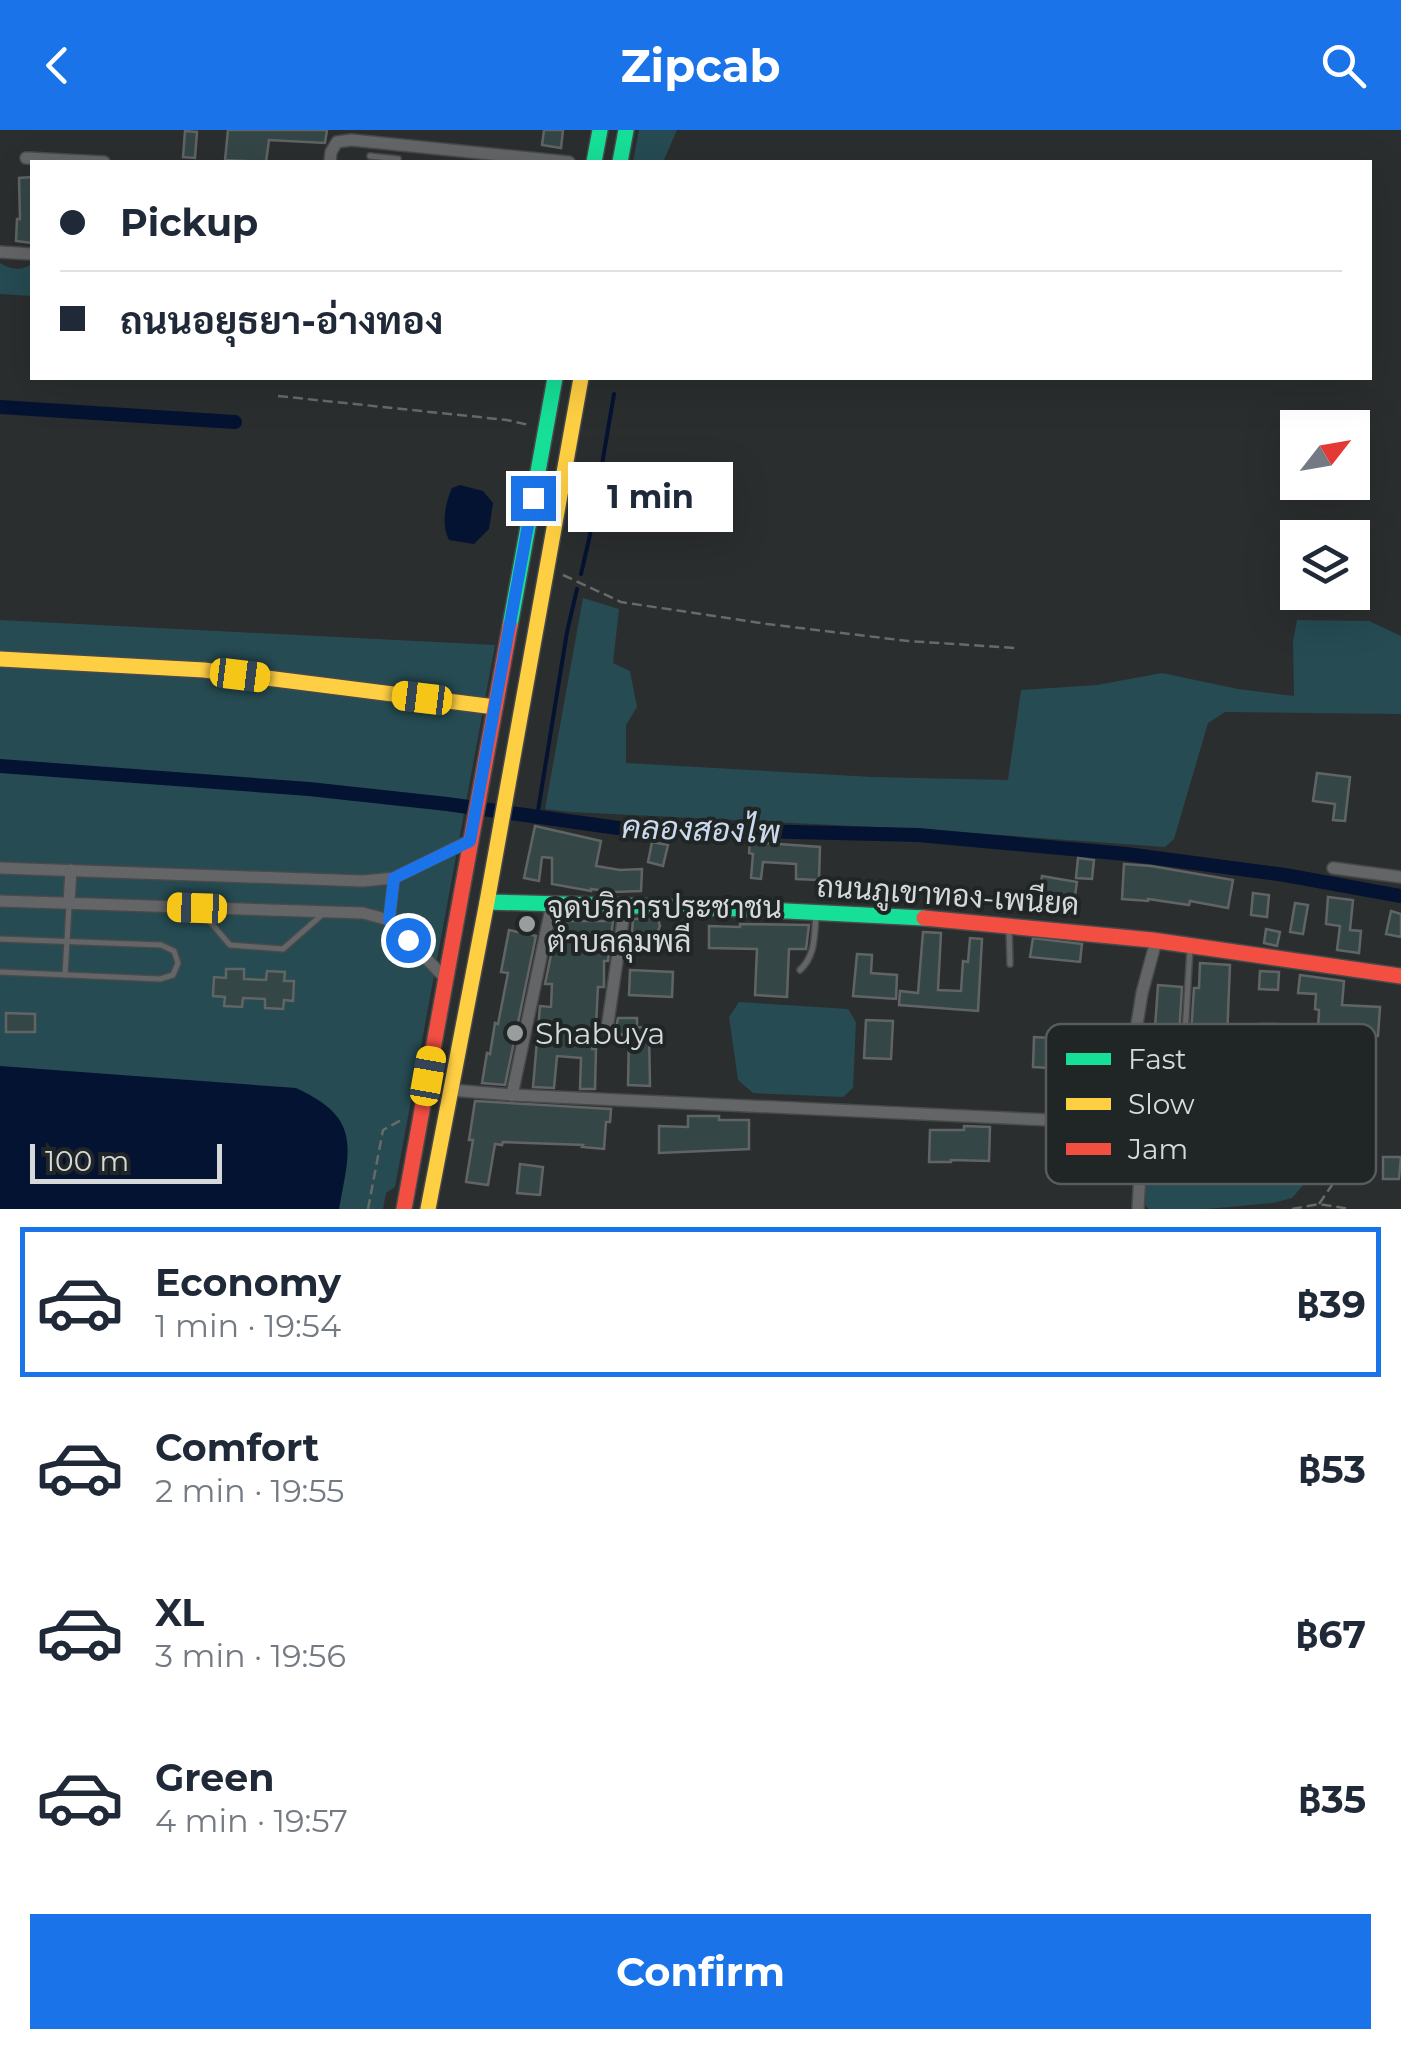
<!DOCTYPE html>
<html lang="en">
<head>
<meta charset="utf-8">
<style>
  body { margin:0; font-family:Montserrat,Sarabun,sans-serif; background:#f6f6f7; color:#1f2937; height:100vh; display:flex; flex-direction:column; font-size:38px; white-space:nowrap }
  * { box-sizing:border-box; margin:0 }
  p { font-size:32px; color:#747a83 }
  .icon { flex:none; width:55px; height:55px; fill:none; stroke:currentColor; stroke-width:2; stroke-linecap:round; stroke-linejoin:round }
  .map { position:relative; height:1079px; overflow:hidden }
  .side { display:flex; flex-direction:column; background:#fff; flex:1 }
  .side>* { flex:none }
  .top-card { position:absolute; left:30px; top:30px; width:1342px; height:220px; border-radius:0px; box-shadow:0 10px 40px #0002; display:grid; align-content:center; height:220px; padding:0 30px; background:#fff }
  .needle { width:65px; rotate:59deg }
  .tools { position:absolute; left:1280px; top:280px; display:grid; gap:20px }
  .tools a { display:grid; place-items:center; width:90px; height:90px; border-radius:0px; background:#fff; box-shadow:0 10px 40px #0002; font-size:50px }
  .scale { position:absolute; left:30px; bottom:25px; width:192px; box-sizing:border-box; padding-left:10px; border:5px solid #d6d9da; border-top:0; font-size:28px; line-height:35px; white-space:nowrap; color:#d6d9da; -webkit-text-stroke:8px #202526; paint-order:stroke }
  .end { position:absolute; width:45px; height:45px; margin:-22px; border:12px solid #1a73e8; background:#fff; box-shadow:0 0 0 5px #fff }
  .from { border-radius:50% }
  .bubble { position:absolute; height:70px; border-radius:0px; background:#fff; box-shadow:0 10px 40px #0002; font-size:32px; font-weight:700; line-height:70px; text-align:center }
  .car { position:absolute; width:30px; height:60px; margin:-30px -15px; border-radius:12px; box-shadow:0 0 8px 2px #0007; background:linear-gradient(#f5c518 24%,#345 0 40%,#f5c518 0 76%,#345 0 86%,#f5c518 0) }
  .top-card b { display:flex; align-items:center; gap:35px; height:95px; font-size:38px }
  .top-card b+b { border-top:2px solid #e0e1e3 }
  .top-card i { width:25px; height:25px; background:#1f2937 }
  ul { padding:18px 0 0; list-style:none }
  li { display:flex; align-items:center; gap:30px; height:150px; margin:0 20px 15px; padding:0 10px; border:5px solid transparent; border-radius:0px }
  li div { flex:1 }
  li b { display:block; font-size:38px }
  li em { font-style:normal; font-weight:700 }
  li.active { border-color:#1a73e8 }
  li>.icon { width:90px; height:90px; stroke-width:1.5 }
  .primary-button { display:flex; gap:20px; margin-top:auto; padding:20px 30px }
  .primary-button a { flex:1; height:115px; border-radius:0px; background:#1a73e8; color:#fff; font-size:40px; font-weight:700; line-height:115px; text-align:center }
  header { display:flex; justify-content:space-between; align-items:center; height:130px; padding:0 30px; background:#1a73e8; color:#fff; font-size:45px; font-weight:700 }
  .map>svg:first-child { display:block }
</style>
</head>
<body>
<header><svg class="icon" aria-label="back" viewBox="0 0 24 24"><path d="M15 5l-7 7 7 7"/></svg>Zipcab<svg class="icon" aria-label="search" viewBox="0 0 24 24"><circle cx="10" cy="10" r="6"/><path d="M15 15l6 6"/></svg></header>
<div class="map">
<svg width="1401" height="1079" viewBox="0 0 1401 1079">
  <rect width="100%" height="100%" fill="#2b2e2f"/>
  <g fill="#264b52">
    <polygon points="639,0 677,0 663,32 633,32"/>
    <path d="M0 133C11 140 21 141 32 134V166L0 164Z"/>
    <polygon points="583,468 619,479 613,533 630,541 637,577 626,595 626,633 872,647 1008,650 1021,560 1097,555 1162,543 1238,559 1294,566 1293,511 1297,490 1369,491 1401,506 1401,584 1225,582 1208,593 1174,709 1165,717 917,699 571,682 545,679"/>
    <polygon points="0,490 495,515 395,1057 386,1063 383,1079 0,1079"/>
    <polygon points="739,872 848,879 856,892 853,958 843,967 753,963 738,950 729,887"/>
    <polygon points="1146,944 1304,944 1317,956 1327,1000 1325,1030 1292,1068 1273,1073 1207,1079 1149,1079 1145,1075 1147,1041 1141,949"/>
  </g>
  <g fill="#041332">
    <path d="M460 355 483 361 493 373 489 399 474 414 449 410C441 395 445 373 452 358Z"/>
    <path d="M0 936 296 958C362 988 350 1018 339 1079H0Z"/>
  </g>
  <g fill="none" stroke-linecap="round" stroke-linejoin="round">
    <g stroke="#041332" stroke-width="4">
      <polyline points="581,444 590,405 614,264"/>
      <polyline points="537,687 567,502 577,459"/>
    </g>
    <g stroke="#041332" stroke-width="14">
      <polyline points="0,277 235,292"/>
      <polyline points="0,636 309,659 447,674 618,698 918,705 1126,724 1285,745 1401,766"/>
    </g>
  </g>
  <g fill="#354646" stroke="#616464" stroke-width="2.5">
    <polygon points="228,0 327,0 325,13 269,10 266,32 225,30"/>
    <polygon points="544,0 563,0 561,18 542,15"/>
    <polygon points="185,1 197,2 195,28 183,27"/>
    <polygon points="32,47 32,113 16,111 17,89 20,89 19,48"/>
    <polygon points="1317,643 1350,647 1345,691 1333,690 1335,674 1313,671"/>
    <polygon points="535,696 601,711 596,736 620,740 642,739 641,761 613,762 591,759 591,761 552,754 552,728 542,727 539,751 524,748"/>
    <polygon points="652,712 668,715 663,736 648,732"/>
    <polygon points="750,712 820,717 819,750 796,749 796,734 763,732 761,749 751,748 753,724 749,723"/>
    <polygon points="1078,728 1094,730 1092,749 1076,748"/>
    <polygon points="1124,734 1151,736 1233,750 1228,778 1190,771 1189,775 1148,769 1148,771 1122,769"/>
    <polygon points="1042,746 1077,752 1072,785 1037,779"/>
    <polygon points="1253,763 1269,765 1267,787 1251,785"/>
    <polygon points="1328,767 1353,770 1350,800 1361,801 1359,823 1337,820 1340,796 1326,794"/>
    <polygon points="1295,773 1308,775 1303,804 1290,802"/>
    <polygon points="1391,781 1401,784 1401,807 1386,804"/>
    <polygon points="520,788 534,791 532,805 536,806 505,955 482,953 487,923 490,924 495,893 498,894 508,843 501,842 509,800 518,802"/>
    <polygon points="655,788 658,789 660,796 655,808 674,809 674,819 631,817 633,789"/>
    <polygon points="558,791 613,791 608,831 604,831 604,857 598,857 596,896 594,896 592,919 596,919 595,959 580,959 581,928 557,926 554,958 533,957 540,876 551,877 552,854 545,854"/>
    <polygon points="740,794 809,795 806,819 789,819 787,867 755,865 757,819 709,818 709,796 740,797"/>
    <polygon points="1266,799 1280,802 1277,816 1264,813"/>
    <polygon points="923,802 941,803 938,860 961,861 963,831 968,832 970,808 982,809 978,881 899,875 900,861 918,863"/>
    <polygon points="1033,808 1082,814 1080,832 1030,827"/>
    <polygon points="857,824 872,825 871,843 897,845 896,869 853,866"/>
    <polygon points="1200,833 1230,835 1227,909 1258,910 1258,936 1226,935 1225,941 1193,939 1193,942 1144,939 1142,919 1146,898 1155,898 1158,855 1182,857 1179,906 1182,911 1189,910 1191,905 1194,858 1199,858"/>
    <polygon points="226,839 244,839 244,849 266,850 267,841 285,842 284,851 294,851 293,871 284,870 283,879 265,878 265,869 243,868 242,877 224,876 225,867 213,866 214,847 226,848"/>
    <polygon points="630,840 673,842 672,867 629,865"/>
    <polygon points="1260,841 1279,842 1278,860 1259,859"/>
    <polygon points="1300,845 1344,851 1342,875 1380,877 1378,906 1350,904 1350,919 1347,919 1345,966 1328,966 1329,943 1312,943 1312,933 1281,932 1281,920 1261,920 1261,894 1277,894 1277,900 1318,900 1319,880 1315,879 1316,864 1298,863"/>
    <polygon points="6,883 35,884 35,902 6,902"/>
    <polygon points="618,888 637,888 637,897 649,898 650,956 628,955 629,905 615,904"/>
    <polygon points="866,890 893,891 891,929 864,928"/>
    <polygon points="1034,907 1066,909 1064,945 1072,946 1072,950 1102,952 1101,947 1124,945 1127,974 1092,978 1075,976 1076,964 1048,961 1050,938 1033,937"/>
    <polygon points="475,971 611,979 610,992 606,992 604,1019 582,1017 583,1015 503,1012 502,1015 495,1014 488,1055 466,1052 473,1010 469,1010"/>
    <polygon points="688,986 719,986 719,990 749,990 749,1019 659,1023 659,996 688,997"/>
    <polygon points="964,996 990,997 989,1031 951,1030 951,1032 929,1032 930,1000 964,1000"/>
    <polygon points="1383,1027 1401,1027 1399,1049 1383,1049"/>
    <polygon points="520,1034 543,1037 540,1065 517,1063"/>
  </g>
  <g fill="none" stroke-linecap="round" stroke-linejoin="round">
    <defs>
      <g id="lane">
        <polyline points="370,26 398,29"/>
        <polyline points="199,779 230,815 283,819 323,784"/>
        <polyline points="1009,797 1010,834"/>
        <polyline points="0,809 161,815 174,821 178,833 173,845 160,849 0,842"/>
        <path d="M800 840C816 825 814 806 816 786"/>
        <polyline points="65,845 69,776"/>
        <polyline points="1185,905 1190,818"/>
      </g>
      <g id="street">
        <polyline points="26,28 104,32"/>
        <polyline points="330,32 331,22 337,12 351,10 569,32"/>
        <polyline points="0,122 32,124"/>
        <polyline points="0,738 363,751 394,748 469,711"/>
        <polyline points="1333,738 1401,747"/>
        <polyline points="0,771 363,783 389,790 445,848"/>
        <polyline points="69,773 71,740"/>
        <polyline points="389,790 394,748"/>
        <polyline points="607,899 625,776"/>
        <polyline points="450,960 512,965 1137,994"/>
        <polyline points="512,965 552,774"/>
        <polyline points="1138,1079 1140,1044 1133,919 1142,863 1156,811"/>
      </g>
      <g id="fast">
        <polyline points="594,32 600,0"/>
        <polyline points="620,32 626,0"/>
        <polyline points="510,496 555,248"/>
        <polyline points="487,772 745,779 924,788"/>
      </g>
      <g id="slow">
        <polyline points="0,529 204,540 495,577"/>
        <polyline points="428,1079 487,772 581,248"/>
      </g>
      <g id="jam">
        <polyline points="924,788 1152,810 1401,846"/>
        <polyline points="404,1079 510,496"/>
      </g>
    </defs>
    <use href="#lane" stroke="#47494a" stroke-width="8"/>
    <use href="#street" stroke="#47494a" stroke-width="14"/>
    <use href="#fast" stroke="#47494a" stroke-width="18"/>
    <use href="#slow" stroke="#47494a" stroke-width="18"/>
    <use href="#jam" stroke="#47494a" stroke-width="18"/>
    <g stroke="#686a6a" stroke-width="2.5" stroke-dasharray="10 5" stroke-linecap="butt">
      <polyline points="278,266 507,290 529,295"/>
      <polyline points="563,445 621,472 767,494 908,511 1015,518"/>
      <polyline points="1319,1074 1332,1055 1343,1001 1362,963 1367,927"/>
      <polyline points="368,1079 383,1000 403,989"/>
      <polyline points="1292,1079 1319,1074 1350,1079"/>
    </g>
    <use href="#lane" stroke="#636566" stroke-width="5"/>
    <use href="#street" stroke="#636566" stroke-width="11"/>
    <use href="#fast" stroke="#16e098" stroke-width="15"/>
    <use href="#slow" stroke="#ffcf43" stroke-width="15"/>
    <use href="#jam" stroke="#f24e42" stroke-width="15"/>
  </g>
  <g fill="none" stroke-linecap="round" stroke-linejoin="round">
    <polyline stroke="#1a73e8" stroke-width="12" points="408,810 389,790 394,748 470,711 533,368"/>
  </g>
  <g fill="#9a9d9e" stroke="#202526" stroke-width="4">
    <circle cx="527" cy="794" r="10"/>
    <circle cx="515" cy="903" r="10"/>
  </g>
  <g text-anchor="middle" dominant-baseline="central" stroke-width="8" stroke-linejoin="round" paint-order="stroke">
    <g font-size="30" fill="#d6d9da" stroke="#202526">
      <text transform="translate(948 765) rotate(4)">ถนนภูเขาทอง-เพนียด</text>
    </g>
    <g font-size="30" fill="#d6d9da" stroke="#202526" text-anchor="start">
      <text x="547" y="777">จุดบริการประชาชน<tspan x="547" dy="34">ตำบลลุมพลี</tspan></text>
      <text x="535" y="903">Shabuya</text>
    </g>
    <g font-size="32" font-style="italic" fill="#ccdaee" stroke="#202526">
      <text transform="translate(701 699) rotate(2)">คลองสองไพ</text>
    </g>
  </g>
  <rect x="1046" y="894" width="330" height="160" rx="15" fill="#202526" stroke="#575b5c" stroke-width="2.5"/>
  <rect x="1066" y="923" width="45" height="12" fill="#16e098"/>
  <rect x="1066" y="968" width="45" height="12" fill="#ffcf43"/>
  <rect x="1066" y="1013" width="45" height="12" fill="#f24e42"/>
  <g font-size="28" fill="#d6d9da">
    <text x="1128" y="939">Fast</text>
    <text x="1128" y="984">Slow</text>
    <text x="1128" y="1029">Jam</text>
  </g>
</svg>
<div class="tools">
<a><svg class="needle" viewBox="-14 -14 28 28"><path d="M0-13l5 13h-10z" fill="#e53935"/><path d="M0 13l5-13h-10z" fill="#747a83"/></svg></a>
<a><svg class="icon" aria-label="layers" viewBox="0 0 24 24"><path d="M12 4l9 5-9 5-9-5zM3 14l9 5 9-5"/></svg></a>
</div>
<div class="scale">100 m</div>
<i class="end from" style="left:408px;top:810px"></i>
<i class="end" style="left:533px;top:368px"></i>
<div class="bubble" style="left:568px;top:332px;width:165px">1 min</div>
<i class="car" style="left:240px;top:545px;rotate:97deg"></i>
<i class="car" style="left:422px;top:568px;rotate:277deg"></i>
<i class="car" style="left:197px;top:778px;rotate:272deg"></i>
<i class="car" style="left:428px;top:946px;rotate:10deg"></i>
<div class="top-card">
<b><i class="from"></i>Pickup</b>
<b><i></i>ถนนอยุธยา-อ่างทอง</b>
</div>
</div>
<section class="side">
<ul>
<li class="active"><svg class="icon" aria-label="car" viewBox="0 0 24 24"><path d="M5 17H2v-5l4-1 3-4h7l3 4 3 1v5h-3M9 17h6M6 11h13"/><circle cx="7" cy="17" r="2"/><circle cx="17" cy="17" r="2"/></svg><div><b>Economy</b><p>1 min · 19:54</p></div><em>฿39</em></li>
<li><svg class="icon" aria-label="car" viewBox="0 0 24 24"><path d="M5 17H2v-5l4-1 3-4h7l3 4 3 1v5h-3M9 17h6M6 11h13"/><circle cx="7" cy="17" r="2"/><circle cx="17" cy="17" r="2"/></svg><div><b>Comfort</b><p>2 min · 19:55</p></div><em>฿53</em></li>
<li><svg class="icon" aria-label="car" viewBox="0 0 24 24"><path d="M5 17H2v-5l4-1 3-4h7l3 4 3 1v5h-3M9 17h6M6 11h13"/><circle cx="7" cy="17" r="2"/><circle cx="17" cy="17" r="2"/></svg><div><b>XL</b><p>3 min · 19:56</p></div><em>฿67</em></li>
<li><svg class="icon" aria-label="car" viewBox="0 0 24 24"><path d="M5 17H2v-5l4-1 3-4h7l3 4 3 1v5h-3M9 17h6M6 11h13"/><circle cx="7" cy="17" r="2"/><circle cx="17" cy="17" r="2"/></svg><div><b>Green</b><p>4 min · 19:57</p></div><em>฿35</em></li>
</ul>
<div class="primary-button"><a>Confirm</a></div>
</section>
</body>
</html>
